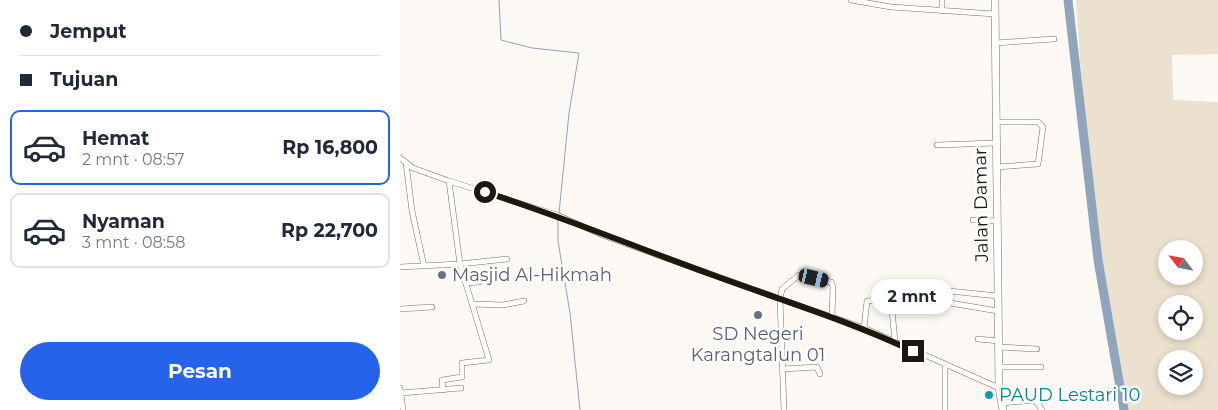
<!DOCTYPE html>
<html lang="id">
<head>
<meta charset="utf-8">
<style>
  body { margin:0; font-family:Montserrat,sans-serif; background:#f6f6f7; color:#1f2937; height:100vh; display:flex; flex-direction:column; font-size:19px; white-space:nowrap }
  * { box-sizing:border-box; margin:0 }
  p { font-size:16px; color:#747a83 }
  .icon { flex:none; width:28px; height:28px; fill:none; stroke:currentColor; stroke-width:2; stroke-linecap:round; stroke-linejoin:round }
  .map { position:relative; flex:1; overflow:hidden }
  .panel { display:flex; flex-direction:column; background:#fff; width:400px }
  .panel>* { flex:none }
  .guide { display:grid; align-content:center; height:110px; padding:0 20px; background:#fff }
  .needle { width:32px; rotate:302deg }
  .tools { position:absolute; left:758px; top:240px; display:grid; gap:10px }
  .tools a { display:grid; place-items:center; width:45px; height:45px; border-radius:50%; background:#fff; box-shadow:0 2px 8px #0003; font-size:25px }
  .end { position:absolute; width:22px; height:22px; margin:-11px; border:6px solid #1d170d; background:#fff; box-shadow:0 0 0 2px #fff }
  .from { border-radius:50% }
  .bubble { position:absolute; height:35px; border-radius:18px; background:#fff; box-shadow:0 2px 8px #0003; font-size:16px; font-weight:700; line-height:35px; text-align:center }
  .car { position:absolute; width:15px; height:30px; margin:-15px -8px; border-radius:6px; box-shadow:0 0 4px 1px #0007; background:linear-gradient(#222 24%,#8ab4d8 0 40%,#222 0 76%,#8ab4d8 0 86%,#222 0) }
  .guide b { display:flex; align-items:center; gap:18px; height:48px; font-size:19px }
  .guide b+b { border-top:1px solid #e0e1e3 }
  .guide i { width:12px; height:12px; background:#1f2937 }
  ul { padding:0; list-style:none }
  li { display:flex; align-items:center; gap:15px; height:75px; margin:0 10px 8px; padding:0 10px; border:2px solid #e0e1e3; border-radius:10px }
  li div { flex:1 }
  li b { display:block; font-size:19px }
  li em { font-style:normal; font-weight:700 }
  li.selected { border-color:#2563eb }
  li>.icon { width:45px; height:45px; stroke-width:1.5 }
  .action { display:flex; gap:10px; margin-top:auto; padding:10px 20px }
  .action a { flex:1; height:58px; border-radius:30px; background:#2563eb; color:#fff; font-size:20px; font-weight:700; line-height:58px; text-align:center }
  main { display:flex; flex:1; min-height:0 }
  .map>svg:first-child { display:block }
</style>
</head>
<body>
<main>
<section class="panel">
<div class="guide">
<b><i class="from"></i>Jemput</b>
<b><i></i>Tujuan</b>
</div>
<ul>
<li class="selected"><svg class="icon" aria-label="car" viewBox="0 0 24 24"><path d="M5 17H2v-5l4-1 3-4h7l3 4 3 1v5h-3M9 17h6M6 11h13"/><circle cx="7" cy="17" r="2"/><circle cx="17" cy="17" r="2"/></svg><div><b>Hemat</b><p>2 mnt · 08:57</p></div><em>Rp 16,800</em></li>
<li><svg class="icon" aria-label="car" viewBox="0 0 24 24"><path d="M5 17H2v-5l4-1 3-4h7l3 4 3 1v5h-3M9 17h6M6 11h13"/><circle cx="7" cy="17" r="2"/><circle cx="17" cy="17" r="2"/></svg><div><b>Nyaman</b><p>3 mnt · 08:58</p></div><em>Rp 22,700</em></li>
</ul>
<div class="action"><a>Pesan</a></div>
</section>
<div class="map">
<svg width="818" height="410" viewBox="0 0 818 410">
  <rect width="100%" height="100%" fill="#fcf8f3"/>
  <path fill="#ece0ce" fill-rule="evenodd" d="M676 0H818V54L772 55 773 100 818 102V410H727L689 188ZM766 249H794V276H766ZM766 304H794V331H766ZM766 359H794V386H766Z"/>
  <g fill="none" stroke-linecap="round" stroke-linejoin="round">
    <g stroke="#90a4bc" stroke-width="1">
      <polyline points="99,0 101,40 132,48 179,53 169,113 159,213"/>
      <polyline points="158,217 158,241 170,313 180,410"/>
    </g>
    <polyline stroke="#90a4bc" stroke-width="9" points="668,0 698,260 724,410"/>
    <defs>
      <g id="street">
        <polyline points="451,0 491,7 595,14"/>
        <polyline points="542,11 542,0"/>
        <polyline points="595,43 654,39"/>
        <polyline points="537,145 595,143"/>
        <polyline points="0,158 13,168 49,181 157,215 205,236 380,299 382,289 399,275 431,282 433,287 432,316"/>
        <polyline points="6,163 12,211 24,266"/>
        <polyline points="596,167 638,164 643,127 638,122 596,122"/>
        <polyline points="573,220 596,221"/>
        <polyline points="0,267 60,264 49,181"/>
        <polyline points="66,283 79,282"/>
        <polyline points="529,289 598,296"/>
        <polyline points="550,292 550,303 598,311"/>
        <polyline points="72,304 103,305 124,301"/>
        <polyline points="0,309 32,307"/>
        <polyline points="464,328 467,301 491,299 495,342"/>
        <polyline points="578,339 599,341"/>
        <polyline points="599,347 637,349"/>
        <polyline points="545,365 545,410"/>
        <polyline points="599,367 641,367"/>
        <polyline points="383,369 417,367 420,374"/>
        <polyline points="0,388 3,410"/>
        <polyline points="43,390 42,380 62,377 62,363 89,360 60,264 107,259"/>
        <polyline points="1,393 61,388"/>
        <polyline points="602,403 635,400 642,410"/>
        <polyline points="384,410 380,299 464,328 599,388"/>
      </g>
      <polyline id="secondary" points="595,0 599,388 603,410"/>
    </defs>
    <use href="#street" stroke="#7f6e56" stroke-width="6"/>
    <use href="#secondary" stroke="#7f6e56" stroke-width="8"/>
    <use href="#street" stroke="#fff" stroke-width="5"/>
    <use href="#secondary" stroke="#fff" stroke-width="7"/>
  </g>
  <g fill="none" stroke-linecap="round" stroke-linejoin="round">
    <path stroke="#1d170d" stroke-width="6" d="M85 192C161 216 235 247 310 274 378 299 447 320 513 351"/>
  </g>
  <g fill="#6b7280" stroke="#fff" stroke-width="2">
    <circle cx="42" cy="275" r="5"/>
    <circle cx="358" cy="315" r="5"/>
  </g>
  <circle fill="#0f9aa8" stroke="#fff" stroke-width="2" cx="589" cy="395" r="5"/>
  <g text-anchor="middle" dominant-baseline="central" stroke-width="5" stroke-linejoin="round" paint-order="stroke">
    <g font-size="18" fill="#1d170d" stroke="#fff">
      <text transform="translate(581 205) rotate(-91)">Jalan Damar</text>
    </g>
    <g font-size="18" fill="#5b616d" stroke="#fff" text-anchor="start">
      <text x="52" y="275">Masjid Al-Hikmah</text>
      <text x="358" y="334" text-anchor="middle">SD Negeri<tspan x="358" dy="21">Karangtalun 01</tspan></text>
    </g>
    <g font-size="18" fill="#0d838f" stroke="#fff" text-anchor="start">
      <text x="599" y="395">PAUD Lestari 10</text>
    </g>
  </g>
</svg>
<div class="tools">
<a><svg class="needle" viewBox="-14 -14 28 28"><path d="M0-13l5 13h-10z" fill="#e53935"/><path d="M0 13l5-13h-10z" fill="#747a83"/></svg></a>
<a><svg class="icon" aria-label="locate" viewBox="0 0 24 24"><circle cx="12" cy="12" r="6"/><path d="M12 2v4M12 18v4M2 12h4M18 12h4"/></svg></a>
<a><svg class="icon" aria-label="layers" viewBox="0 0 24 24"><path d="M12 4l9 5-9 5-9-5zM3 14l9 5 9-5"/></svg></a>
</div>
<i class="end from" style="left:85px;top:192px"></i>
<i class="end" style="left:513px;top:351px"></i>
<div class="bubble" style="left:471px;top:279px;width:82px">2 mnt</div>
<i class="car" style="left:414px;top:278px;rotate:103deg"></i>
</div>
</main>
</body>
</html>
